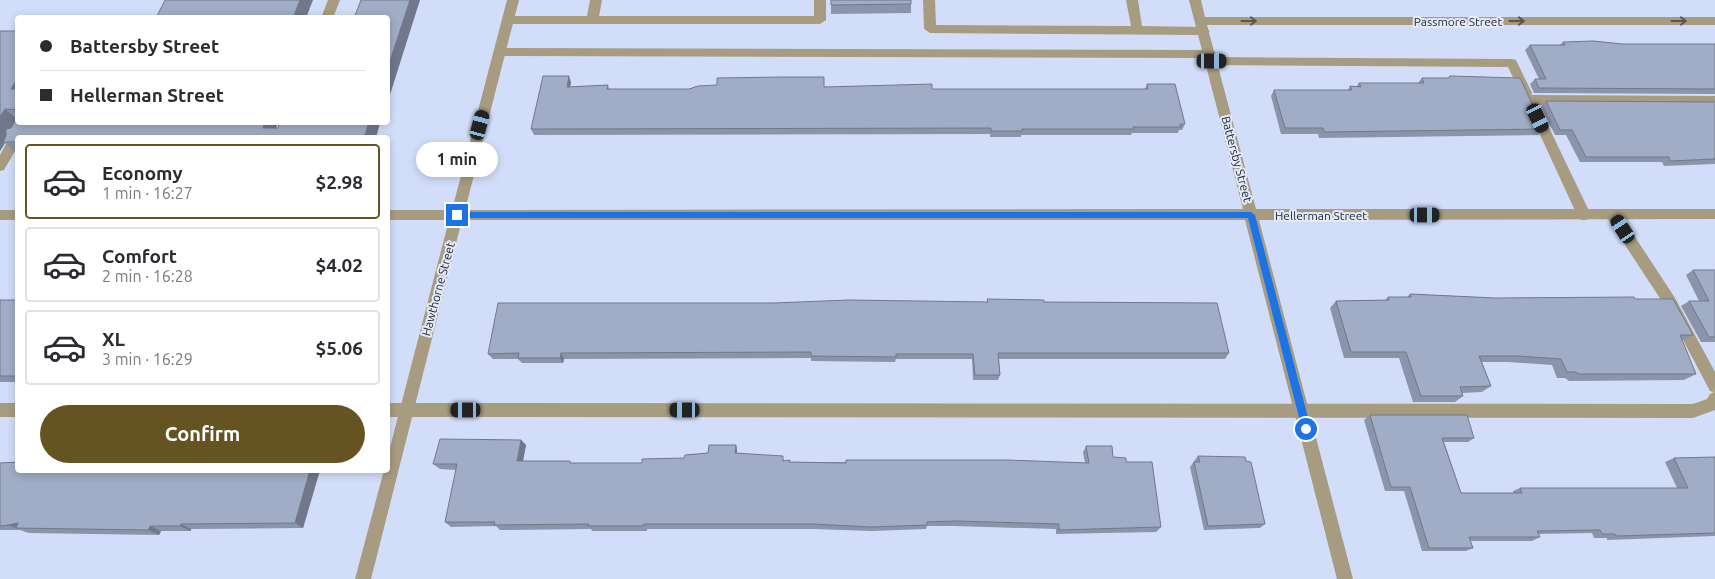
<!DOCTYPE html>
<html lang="en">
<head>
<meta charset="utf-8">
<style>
  body { margin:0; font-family:Ubuntu,sans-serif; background:#f7f7f7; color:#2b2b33; height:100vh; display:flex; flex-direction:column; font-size:19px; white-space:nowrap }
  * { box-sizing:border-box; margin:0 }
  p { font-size:16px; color:#7c7c81 }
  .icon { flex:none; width:28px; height:28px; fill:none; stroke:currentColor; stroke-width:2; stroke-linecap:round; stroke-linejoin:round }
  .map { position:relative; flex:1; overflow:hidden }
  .details { position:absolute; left:15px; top:135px; width:375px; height:338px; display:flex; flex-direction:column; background:#fff; border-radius:5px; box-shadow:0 2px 8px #0003 }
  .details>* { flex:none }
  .top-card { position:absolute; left:15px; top:15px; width:375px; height:110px; border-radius:5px; box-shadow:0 2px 8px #0003; display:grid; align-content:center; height:110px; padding:0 25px; background:#fff }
  .end { position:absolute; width:22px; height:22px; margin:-11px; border:6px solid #1a73e8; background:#fff; box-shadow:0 0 0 2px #fff }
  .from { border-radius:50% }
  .bubble { position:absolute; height:35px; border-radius:18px; background:#fff; box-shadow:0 2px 8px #0003; font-size:16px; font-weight:700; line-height:35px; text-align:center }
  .car { position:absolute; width:15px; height:30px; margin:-15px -8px; border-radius:6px; box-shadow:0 0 4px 1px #0007; background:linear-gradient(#222 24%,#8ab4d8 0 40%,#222 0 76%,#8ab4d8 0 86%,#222 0) }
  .top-card b { display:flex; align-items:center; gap:18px; height:48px; font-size:19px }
  .top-card b+b { border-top:1px solid #e1e1e2 }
  .top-card i { width:12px; height:12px; background:#2b2b33 }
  ul { padding:9px 0 0; list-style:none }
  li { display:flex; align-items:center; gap:15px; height:75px; margin:0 10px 8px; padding:0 15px; border:2px solid #e1e1e2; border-radius:5px }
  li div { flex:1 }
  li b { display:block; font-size:19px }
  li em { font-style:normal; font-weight:700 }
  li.selected { border-color:#655421 }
  li>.icon { width:45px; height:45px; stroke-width:1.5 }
  .button { display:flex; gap:10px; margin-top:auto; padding:10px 25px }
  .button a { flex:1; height:58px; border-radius:30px; background:#655421; color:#fff; font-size:20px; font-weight:700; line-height:58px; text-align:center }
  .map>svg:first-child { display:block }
</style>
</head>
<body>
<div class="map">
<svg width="1715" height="579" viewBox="0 0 1715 579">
  <rect width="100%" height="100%" fill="#d2def9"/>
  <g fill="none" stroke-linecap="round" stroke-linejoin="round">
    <g fill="#a79c80" fill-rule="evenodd">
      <polygon points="328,0 340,0 333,18 321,18"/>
      <polygon points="590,0 602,0 599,16 814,16 814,0 826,0 826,20 820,24 508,24 502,20 508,16 587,16"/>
      <polygon points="923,0 935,0 936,25 1131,26 1126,0 1138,0 1142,26 1204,27 1210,31 1204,35 930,33 924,29"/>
      <polygon points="499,48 1210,50 1214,51 1216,54 1214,57 1512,59 1516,60 1532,93 1531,95 1715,96 1715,106 1530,105 1526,103 1524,100 1525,97 1522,96 1508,67 1212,65 1208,64 1206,61 1208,58 499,56 493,52"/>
      <polygon points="1536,108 1540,110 1542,113 1591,215 1589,219 1584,220 1579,219 1577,215 1530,113 1532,110"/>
      <polygon points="18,122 31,122 23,138 18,138 18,146 4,170 0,171 0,155"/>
      <polygon points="1613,210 1618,211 1675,298 1715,372 1715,410 1693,418 388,417 388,403 1693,404 1707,399 1710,394 1714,392 1710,391 1665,306 1608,219 1606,215 1608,211"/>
      <rect x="0" y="403" width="18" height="14"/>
    </g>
    <g fill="#a79c80" fill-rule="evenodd">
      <polygon points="507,0 519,0 465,210 1243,209 1189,0 1201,0 1205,17 1715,17 1715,25 1207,25 1256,209 1715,209 1715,219 1259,220 1353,579 1337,579 1245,220 462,220 371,579 355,579 384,470 388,470 388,455 449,220 388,220 388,210 452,210"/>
      <rect x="0" y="210" width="18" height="10"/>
    </g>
  </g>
  <g fill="#8a94aa">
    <polygon points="831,0 911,4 911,13 831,14"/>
    <polygon points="0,31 18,31 18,122 276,128 380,122 376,138 18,138 18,153 16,153 5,143 0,151"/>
    <polygon points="1563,42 1623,44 1715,44 1715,94 1534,93 1530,84 1535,79 1539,79 1525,50 1530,45 1560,45"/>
    <polygon points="1450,76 1544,129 1538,135 1319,138 1318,134 1281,134 1271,96 1274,90 1348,90 1350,86 1357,86 1359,83 1418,83 1422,78 1448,78"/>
    <polygon points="571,82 570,87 608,85 609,89 689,89 824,87 932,89 1145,89 1147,84 1185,124 1182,130 1179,130 1178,133 1132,133 1131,135 1021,135 1021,137 990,137 990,134 534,135 531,129"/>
    <polygon points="1546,101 1715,102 1715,164 1664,166 1662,162 1580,162 1566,135 1555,135 1541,107"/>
    <polygon points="1693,270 1715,270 1715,342 1701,342 1681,306 1689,301 1699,301 1686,275"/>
    <polygon points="1410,294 1495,298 1635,299 1693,335 1682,341 1696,374 1684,380 1569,381 1565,378 1557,378 1552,365 1508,362 1482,362 1491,386 1482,392 1462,393 1463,396 1455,402 1413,402 1399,358 1344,358 1330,308 1336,301 1385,300 1388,297 1407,297"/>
    <polygon points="987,299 1044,302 1229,353 1225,359 999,359 1000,375 998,380 973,380 972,359 896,359 895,362 811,361 811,358 564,359 563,363 522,363 518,359 493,359 488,354 773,303 987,302"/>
    <rect x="0" y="300" width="18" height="82"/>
    <polygon points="1370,415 1474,438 1468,442 1444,442 1461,493 1513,493 1513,491 1520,488 1677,488 1665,462 1674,458 1715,457 1715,536 1607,540 1607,538 1594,538 1592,533 1538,534 1540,537 1532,541 1470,541 1473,548 1466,551 1422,551 1404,491 1385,491 1364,420"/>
    <polygon points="521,440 526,445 523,461 572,463 642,463 684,458 708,453 736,445 737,450 737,453 784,460 790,460 790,462 1085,463 1083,452 1086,446 1126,462 1161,527 1156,532 1056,534 1056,529 954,526 927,526 926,529 871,531 814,529 647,529 647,531 592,531 591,529 500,530 496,526 451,527 445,522 456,470 440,469 433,464"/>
    <polygon points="1198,456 1246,461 1265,524 1260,528 1204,530 1190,467"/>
    <polygon points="0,463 320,470 303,528 191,529 191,531 161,531 159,535 29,533 20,530 0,530"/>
  </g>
  <g fill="#71788b">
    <polygon points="300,0 313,0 306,18 293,18"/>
    <polygon points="410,0 420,0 388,101 388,67"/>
    <polygon points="569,76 571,82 569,93 567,87"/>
    <polygon points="18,78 18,94 11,89"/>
    <polygon points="5,109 18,120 3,142 5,143 0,151 0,117"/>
    <polygon points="265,122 278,122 273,138 263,128"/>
    <polygon points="369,122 380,122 376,138 364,138"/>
    <polygon points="561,353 564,359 563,363 560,358"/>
    <polygon points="521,440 526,445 522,466 517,461"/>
    <polygon points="736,445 737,450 737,459 735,453"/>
    <polygon points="310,470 320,470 303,528 295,523"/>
    <polygon points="18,523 17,528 8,525"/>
    <polygon points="181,524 191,529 191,531 180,526"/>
    <polygon points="150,526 161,531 159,535 148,530"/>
  </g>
  <g fill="#a1acc6" stroke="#71788b">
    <polygon points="165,0 300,0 293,18 156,18"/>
    <polygon points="361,0 410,0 388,67 388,18 354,18"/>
    <polygon points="831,0 911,0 911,4 831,5"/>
    <polygon points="0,31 18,31 18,78 11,89 18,89 18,110 5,109 0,117"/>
    <polygon points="1593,41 1623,44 1715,44 1715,89 1539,88 1535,79 1546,79 1530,45 1565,45 1563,42"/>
    <polygon points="543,76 569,76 567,87 608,85 607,89 689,89 698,86 717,85 717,78 782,77 824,77 824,87 932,84 932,89 1148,89 1147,84 1175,84 1185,124 1180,124 1181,127 1133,127 1134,129 1022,129 1022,131 991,131 991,128 531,129"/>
    <polygon points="1450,76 1520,78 1544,129 1324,132 1323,128 1285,128 1274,90 1352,90 1350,86 1361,87 1359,83 1424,83 1422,78 1449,78"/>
    <polygon points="1546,101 1715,102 1715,159 1670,161 1669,157 1586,157 1572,130 1560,130"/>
    <polygon points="18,115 18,122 265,122 263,128 278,128 280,122 369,122 364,138 18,138 18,142 3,142 6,136 6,129 11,128"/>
    <polygon points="1693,270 1715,270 1715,337 1709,337 1689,301 1709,301"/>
    <polygon points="1410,294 1495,298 1634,297 1635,299 1673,299 1693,335 1680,335 1696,374 1579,374 1575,372 1567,372 1561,359 1517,356 1479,356 1491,386 1460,387 1463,396 1421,396 1406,352 1351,352 1336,301 1389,300 1388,297 1411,297"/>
    <polygon points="987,299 1044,300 1044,302 1217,303 1229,353 998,353 1000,375 975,375 973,354 896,354 896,357 811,356 811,352 561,353 560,358 518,358 519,353 488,354 498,303 773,303 849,300 988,302"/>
    <rect x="0" y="300" width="18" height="76"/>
    <polygon points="1370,415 1467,415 1474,438 1442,438 1461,493 1522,493 1520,488 1688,488 1674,458 1715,457 1715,533 1616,536 1615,534 1602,534 1600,530 1537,531 1540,537 1469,537 1473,548 1429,548 1410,487 1391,487"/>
    <polygon points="440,439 521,440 517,461 570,461 570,463 642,463 642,459 684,458 685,455 708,453 709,445 736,445 735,453 783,456 783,461 790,460 789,462 846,463 846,460 1006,460 1089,463 1086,446 1112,446 1113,457 1126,458 1126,462 1152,462 1161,527 1059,530 1059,524 956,521 927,522 927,525 871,527 813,524 644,524 643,526 588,526 589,524 494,525 495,522 445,522 457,464 433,464"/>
    <polygon points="1198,456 1245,457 1246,461 1251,462 1265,524 1208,526 1194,462 1200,462"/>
    <polygon points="18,462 18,470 310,470 295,523 181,524 180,526 150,526 148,530 16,528 18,523 8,525 0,526 0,463"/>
  </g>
  <defs><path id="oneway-shaft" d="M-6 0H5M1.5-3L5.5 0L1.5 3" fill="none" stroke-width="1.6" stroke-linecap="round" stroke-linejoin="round" transform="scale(1.25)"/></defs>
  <g stroke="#585651">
    <use href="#oneway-shaft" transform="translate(1249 21)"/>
    <use href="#oneway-shaft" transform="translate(1517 21)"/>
    <use href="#oneway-shaft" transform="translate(1679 21)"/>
  </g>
  <polygon fill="#1a73e8" points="457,212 1251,212 1255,215 1311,429 1306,433 1302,429 1248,218 457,218 453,215"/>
  <g text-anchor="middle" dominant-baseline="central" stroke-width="4" stroke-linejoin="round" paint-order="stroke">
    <g font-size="12" fill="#232731" stroke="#e4ecfc">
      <text x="1458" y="21">Passmore Street</text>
      <text transform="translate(1237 159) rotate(75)">Battersby Street</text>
      <text x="1321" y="215">Hellerman Street</text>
      <text transform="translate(438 289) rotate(-75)">Hawthorne Street</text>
    </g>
  </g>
</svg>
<i class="end from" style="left:1306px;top:429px"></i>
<i class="end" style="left:457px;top:215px"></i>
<div class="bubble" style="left:416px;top:142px;width:82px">1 min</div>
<i class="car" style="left:1212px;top:61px;rotate:90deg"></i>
<i class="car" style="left:1538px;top:118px;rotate:154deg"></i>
<i class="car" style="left:480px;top:125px;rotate:15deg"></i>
<i class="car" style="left:1425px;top:215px;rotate:90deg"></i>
<i class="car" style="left:1623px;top:229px;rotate:327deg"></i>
<i class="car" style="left:466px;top:410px;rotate:270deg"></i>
<i class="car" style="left:685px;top:410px;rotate:270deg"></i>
<div class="top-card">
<b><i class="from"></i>Battersby Street</b>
<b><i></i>Hellerman Street</b>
</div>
<section class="details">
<ul>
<li class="selected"><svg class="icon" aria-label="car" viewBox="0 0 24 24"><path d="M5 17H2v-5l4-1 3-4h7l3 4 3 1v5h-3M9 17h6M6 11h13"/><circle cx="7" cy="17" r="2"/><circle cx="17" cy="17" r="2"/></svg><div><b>Economy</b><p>1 min · 16:27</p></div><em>$2.98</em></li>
<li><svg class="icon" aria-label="car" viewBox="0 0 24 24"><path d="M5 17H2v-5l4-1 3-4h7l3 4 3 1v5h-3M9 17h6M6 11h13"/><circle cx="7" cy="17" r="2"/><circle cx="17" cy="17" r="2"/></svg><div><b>Comfort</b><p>2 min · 16:28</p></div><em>$4.02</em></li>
<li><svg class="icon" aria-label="car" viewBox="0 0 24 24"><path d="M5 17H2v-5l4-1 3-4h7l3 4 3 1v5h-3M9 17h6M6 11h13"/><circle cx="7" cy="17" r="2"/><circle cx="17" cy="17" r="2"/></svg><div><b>XL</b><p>3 min · 16:29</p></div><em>$5.06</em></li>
</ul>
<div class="button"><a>Confirm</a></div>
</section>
</div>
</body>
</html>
